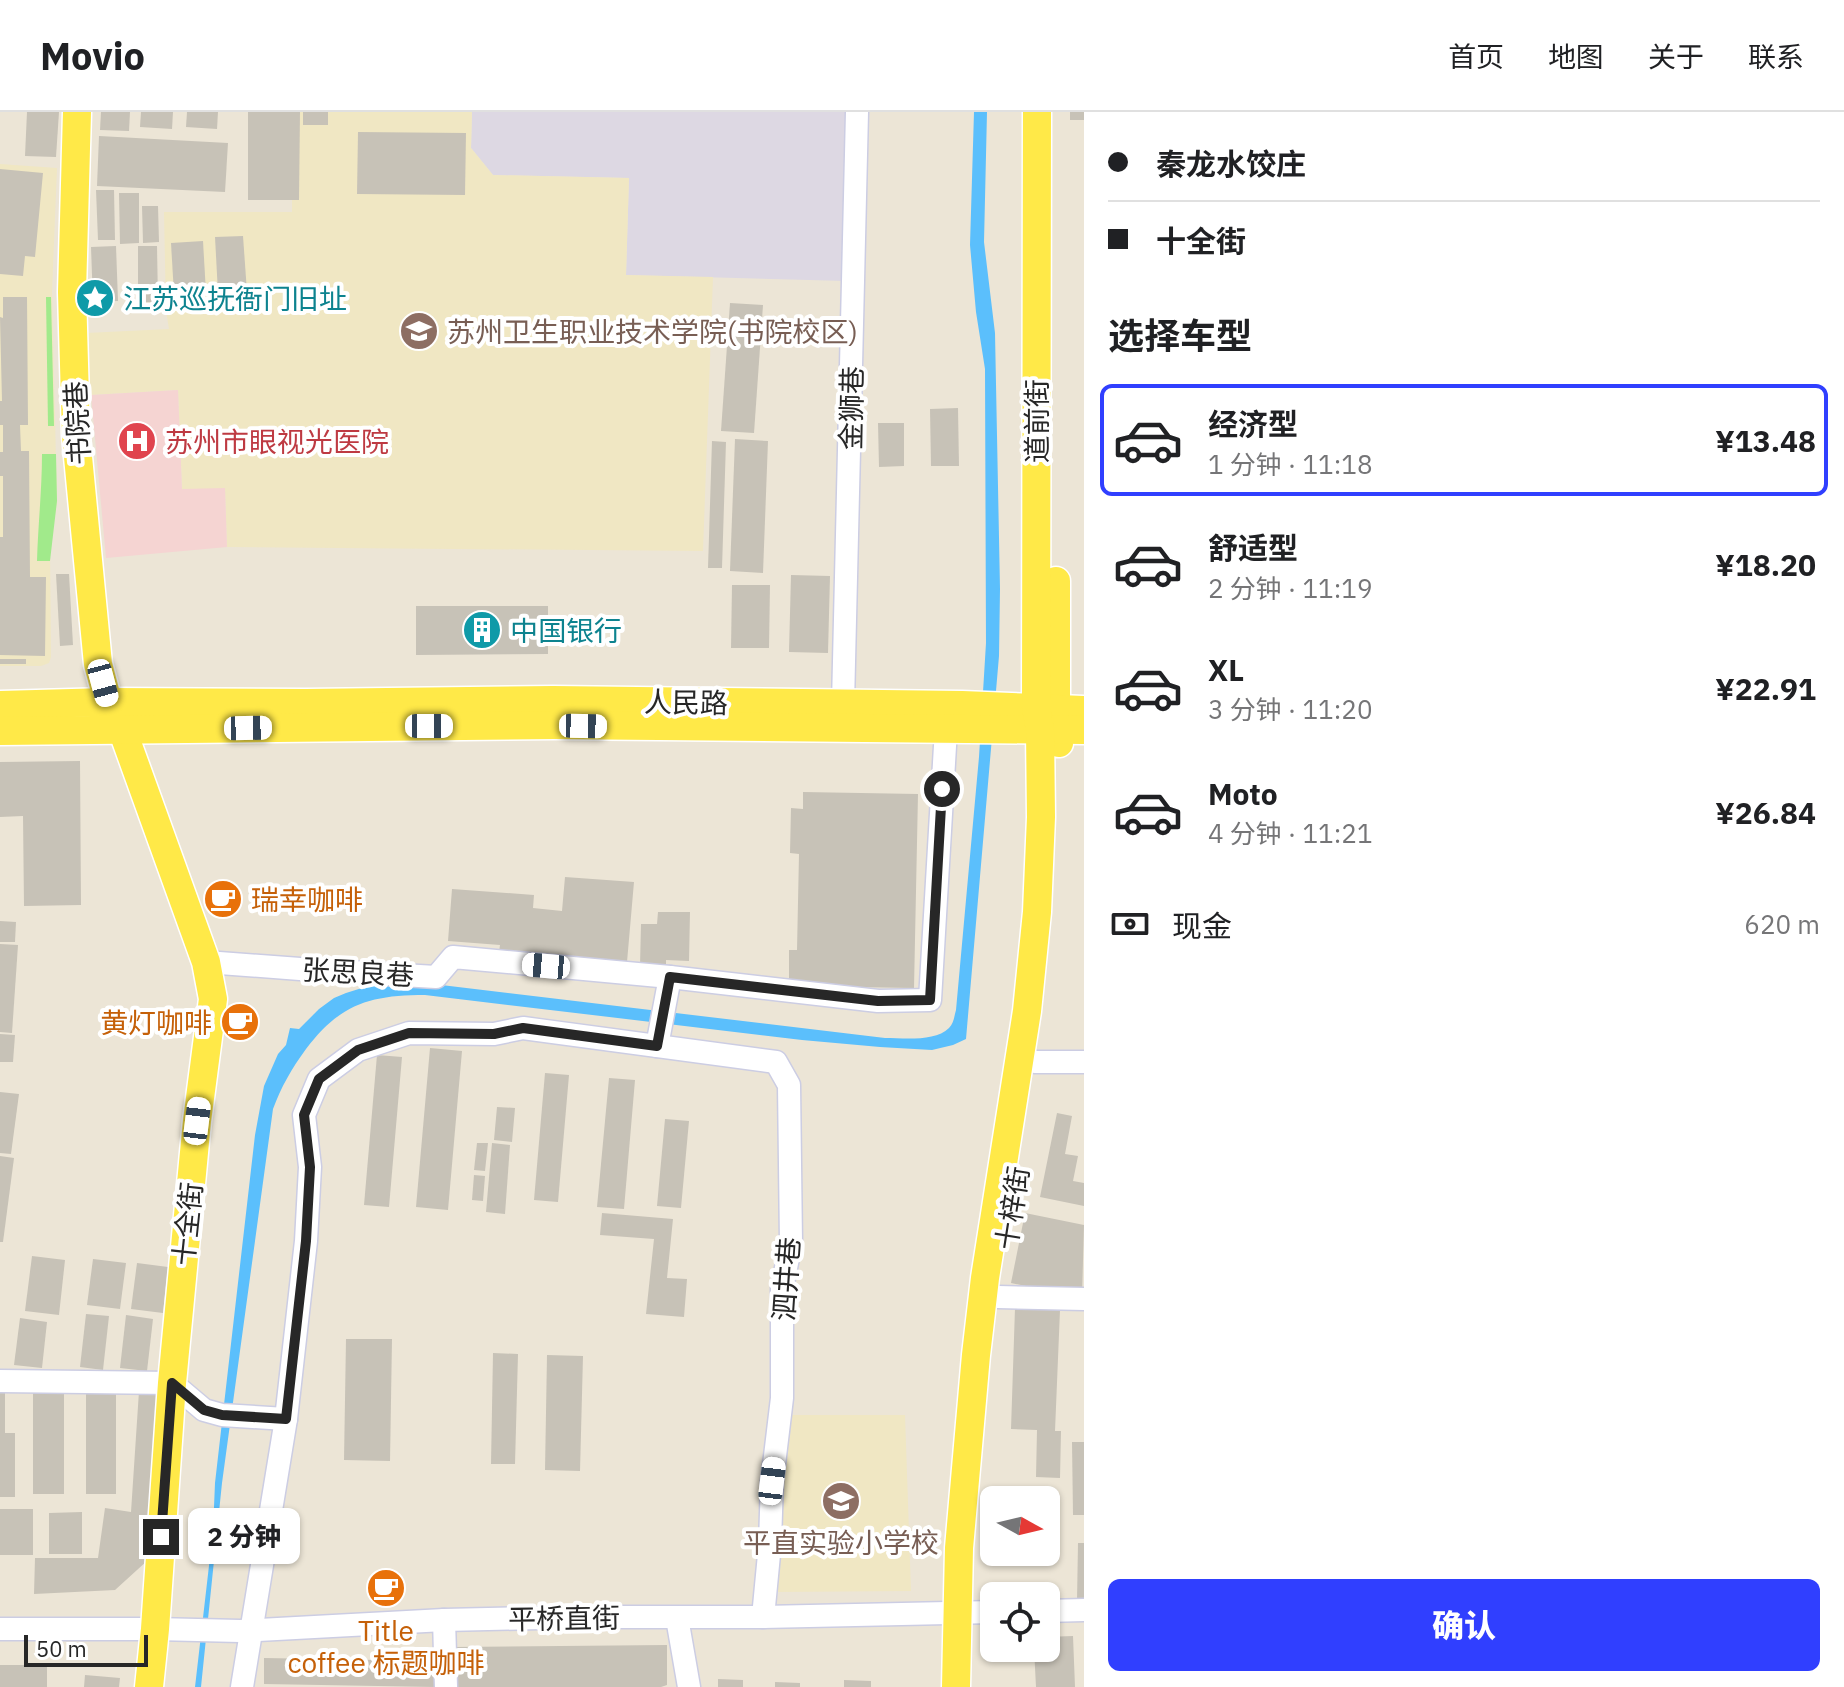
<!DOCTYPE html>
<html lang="zh">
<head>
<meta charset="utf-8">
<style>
  body { margin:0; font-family:"IBM Plex Sans","Noto Sans SC",sans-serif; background:#f6f6f6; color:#202124; height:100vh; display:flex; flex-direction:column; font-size:30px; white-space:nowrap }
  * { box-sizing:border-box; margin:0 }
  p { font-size:26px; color:#757577 }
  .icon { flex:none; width:44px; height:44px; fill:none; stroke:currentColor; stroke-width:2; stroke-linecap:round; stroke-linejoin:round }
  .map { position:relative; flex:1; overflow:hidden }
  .side { display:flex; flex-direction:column; background:#fff; width:760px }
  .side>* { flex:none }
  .guide { display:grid; align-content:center; height:176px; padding:0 24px; background:#fff }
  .needle { width:52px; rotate:98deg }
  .fabs { position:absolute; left:980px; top:1374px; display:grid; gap:16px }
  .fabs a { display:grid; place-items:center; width:80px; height:80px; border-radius:12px; background:#fff; box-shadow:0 2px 6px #0004; font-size:40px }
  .scale { position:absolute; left:24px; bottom:20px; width:124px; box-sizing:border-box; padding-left:8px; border:4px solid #272727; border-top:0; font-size:22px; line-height:28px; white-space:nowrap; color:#272727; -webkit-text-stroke:6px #fff; paint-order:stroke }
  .end { position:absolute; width:36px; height:36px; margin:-18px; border:10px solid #272727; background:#fff; box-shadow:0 0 0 4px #fff }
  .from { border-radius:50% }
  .bubble { position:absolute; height:56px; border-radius:12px; background:#fff; box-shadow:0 2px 6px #0004; font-size:26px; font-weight:800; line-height:56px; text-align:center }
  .car { position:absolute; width:24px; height:48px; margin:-24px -12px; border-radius:10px; box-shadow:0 0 6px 2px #0007; background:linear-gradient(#fff 24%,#345 0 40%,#fff 0 76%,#345 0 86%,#fff 0) }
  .guide b { display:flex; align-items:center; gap:28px; height:76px; font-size:30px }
  .guide b+b { border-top:2px solid #e0e0e0 }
  .guide i { width:20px; height:20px; background:#202124 }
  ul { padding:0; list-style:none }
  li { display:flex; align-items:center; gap:24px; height:112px; margin:0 16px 12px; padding:0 8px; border:4px solid transparent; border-radius:12px }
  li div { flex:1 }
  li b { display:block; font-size:30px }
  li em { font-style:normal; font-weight:800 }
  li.on { border-color:#303fff }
  li>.icon { width:72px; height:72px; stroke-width:1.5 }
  h2 { padding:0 24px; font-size:36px; line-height:96px }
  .pay { display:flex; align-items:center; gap:20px; height:88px; padding:0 24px; font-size:30px }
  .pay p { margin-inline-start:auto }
  .button { display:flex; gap:16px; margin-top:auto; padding:16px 24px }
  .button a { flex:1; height:92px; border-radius:12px; background:#303fff; color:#fff; font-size:32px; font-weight:800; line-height:92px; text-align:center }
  header { display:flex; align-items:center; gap:48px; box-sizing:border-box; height:112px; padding:0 40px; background:#fff; border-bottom:2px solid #e0e0e0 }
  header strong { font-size:38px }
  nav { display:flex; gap:44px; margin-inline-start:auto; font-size:28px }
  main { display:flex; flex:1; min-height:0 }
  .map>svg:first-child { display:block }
</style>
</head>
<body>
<header>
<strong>Movio</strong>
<nav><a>首页</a><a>地图</a><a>关于</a><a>联系</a></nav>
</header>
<main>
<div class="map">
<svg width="1084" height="1575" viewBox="0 0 1084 1575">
  <rect width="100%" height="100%" fill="#ece5d6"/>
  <polygon fill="#ddd8e3" points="472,0 850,0 846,169 626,163 629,66 493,63 471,36"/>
  <g fill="#f0e7c3">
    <polygon points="292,0 472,0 471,36 493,63 629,66 626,163 713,165 703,439 227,435 225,377 182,377 178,278 91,283 86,221 169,217 166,199 164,100 292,100"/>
    <polygon points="0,52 57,56 52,180 57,389 50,436 51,545 49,551 41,554 0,554"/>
    <polygon points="776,1303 905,1303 911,1479 775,1480"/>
  </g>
  <polygon fill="#f5d4d2" points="178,278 182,377 225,376 227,435 106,446 91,283"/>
  <g fill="#a1ea8b">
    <polygon points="46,185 51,185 54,314 48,314"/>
    <path d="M42 342H56L57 389 50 449H37C38 413 42 378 42 342Z"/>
  </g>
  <path fill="#5bbffc" d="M974 0H987L984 130 995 221 1000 477 999 544 966 927 953 933 932 938 880 935 802 928 425 883C370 883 340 892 306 937 292 956 281 975 273 997L222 1371 201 1575H195L213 1419 215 1371 255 1023 264 974 278 942 286 933 290 916 299 917 319 897 334 886 346 881 381 870 433 872 885 926C904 926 935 930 949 916 954 911 954 905 956 898L979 645 986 531 985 257 976 200 970 133Z"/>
  <g fill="#c7c2b7">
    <polygon points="27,0 59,0 56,45 25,44"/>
    <polygon points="101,0 130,0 129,19 100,18"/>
    <polygon points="141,0 173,0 172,17 140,15"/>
    <polygon points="187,0 218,0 217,17 186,15"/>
    <polygon points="248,0 300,0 299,88 248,88"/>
    <rect x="303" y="0" width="25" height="13"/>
    <rect x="1070" y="0" width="14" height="8"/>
    <polygon points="358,20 466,21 465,83 357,82"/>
    <polygon points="99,24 228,31 225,80 97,74"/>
    <polygon points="0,57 43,61 35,145 25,144 23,164 0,162"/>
    <polygon points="96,78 114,78 115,128 98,128"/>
    <polygon points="119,81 139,81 139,131 120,132"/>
    <polygon points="142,94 158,94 159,130 143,131"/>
    <polygon points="243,124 247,180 218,181 215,125"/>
    <polygon points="203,129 206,181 174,182 171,131"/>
    <polygon points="116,134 118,189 93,190 91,135"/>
    <polygon points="138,134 157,134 158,190 138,190"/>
    <polygon points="3,185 27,185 28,313 20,313 21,339 29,339 30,465 46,465 45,544 0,543 0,425 3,425 3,364 0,364 0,340 3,340 3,313 0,313 0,289 2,289 0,205 3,206"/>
    <polygon points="730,191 763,193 754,321 721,319"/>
    <polygon points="958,296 959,354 931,354 930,297"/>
    <polygon points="878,311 904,311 904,354 879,355"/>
    <polygon points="735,327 768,329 763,461 730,459"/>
    <polygon points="712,329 726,330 722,456 708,456"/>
    <polygon points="56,462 69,462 73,533 60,534"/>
    <polygon points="791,463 830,464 828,541 789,540"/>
    <polygon points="732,473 770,473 769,536 731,536"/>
    <polygon points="416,494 548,494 548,542 416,543"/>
    <rect x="0" y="547" width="26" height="5"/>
    <polygon points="80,649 81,793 24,794 23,704 0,705 0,650"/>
    <polygon points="803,680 918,682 914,876 789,874 789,838 797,838 799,742 790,741 791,696 803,697"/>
    <polygon points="565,765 634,770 627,850 499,840 500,833 448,829 452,777 534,783 533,796 562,799"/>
    <polygon points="658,800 690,800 689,849 666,848 666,854 640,854 641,812 657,812"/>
    <polygon points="0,809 16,810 15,830 0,830"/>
    <polygon points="0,832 18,833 12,921 0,920"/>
    <polygon points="0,922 15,923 13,950 0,950"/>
    <polygon points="430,936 462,939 448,1098 416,1095"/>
    <polygon points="377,943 402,945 389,1095 364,1093"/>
    <polygon points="545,961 569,963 558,1090 534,1088"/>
    <polygon points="609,966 635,968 624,1097 597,1095"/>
    <polygon points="0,980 19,982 11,1042 0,1041"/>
    <polygon points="497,995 515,996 512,1030 494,1028"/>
    <polygon points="1057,1001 1072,1004 1065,1042 1078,1044 1073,1069 1084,1071 1084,1094 1040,1085"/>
    <polygon points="665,1007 689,1009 681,1096 657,1094"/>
    <polygon points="477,1031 488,1031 485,1059 474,1058"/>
    <polygon points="492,1031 510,1033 505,1102 486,1100"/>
    <polygon points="0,1044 14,1046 3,1130 0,1130"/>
    <polygon points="474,1063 485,1064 483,1089 472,1088"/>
    <polygon points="602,1101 673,1107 667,1166 687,1167 684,1205 646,1202 654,1127 600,1123"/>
    <polygon points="1025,1101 1084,1113 1082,1185 1011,1171"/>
    <polygon points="32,1144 65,1148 59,1203 25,1199"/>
    <polygon points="93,1147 126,1151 120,1197 87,1193"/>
    <polygon points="137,1151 168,1155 163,1201 131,1197"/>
    <polygon points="1015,1196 1060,1198 1055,1319 1061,1319 1060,1366 1036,1365 1037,1318 1011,1317"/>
    <polygon points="86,1202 109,1204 103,1258 80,1255"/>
    <polygon points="126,1203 153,1207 147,1259 120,1256"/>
    <polygon points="20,1206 47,1210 42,1256 14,1253"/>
    <polygon points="346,1227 392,1227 390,1349 344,1348"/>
    <polygon points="493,1241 518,1242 515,1352 491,1352"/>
    <polygon points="547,1243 583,1244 580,1359 545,1358"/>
    <rect x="86" y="1278" width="30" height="104"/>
    <rect x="33" y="1279" width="31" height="103"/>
    <polygon points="139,1279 158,1280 148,1448 115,1478 34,1482 35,1446 98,1446 105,1396 131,1400"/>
    <polygon points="0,1281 5,1281 5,1321 15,1321 15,1385 0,1385"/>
    <polygon points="1072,1330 1084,1330 1084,1403 1073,1403"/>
    <rect x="0" y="1397" width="33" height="46"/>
    <polygon points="82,1400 82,1442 49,1442 49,1401"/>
    <polygon points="1078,1431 1084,1431 1084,1490 1077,1489"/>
    <polygon points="1073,1524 1075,1575 1036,1575 1034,1536 1046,1536 1046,1525"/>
    <polygon points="667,1533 667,1573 661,1575 454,1575 454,1535"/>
    <polygon points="264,1546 436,1549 435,1575 264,1572"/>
    <rect x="0" y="1553" width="47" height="22"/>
    <polygon points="85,1563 120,1566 119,1575 84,1575"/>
    <polygon points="718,1567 743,1568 743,1575 718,1575"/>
    <polygon points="844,1568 871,1569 871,1575 844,1575"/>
    <polygon points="775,1570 800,1571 800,1575 775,1575"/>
  </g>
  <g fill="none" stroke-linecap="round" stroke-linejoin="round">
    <defs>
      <g id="minor">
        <polyline points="843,592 857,0"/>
        <polyline points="206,850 300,857 436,865 453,845 670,865 878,889 930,888 946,617"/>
        <polyline points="657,934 670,865"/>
        <polyline points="1020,948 1036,950 1084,950"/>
        <polyline points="998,1185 1084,1187"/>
        <polyline points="0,1269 172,1271 204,1298 222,1303 286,1307"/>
        <polyline points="1046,1499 1084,1498"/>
        <polyline points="677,1506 689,1575"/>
        <polyline points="444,1508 446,1575"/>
        <polyline points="0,1517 155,1517 240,1519 444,1508 586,1505 763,1505 994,1500"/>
        <polyline points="242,1575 286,1307 306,1129 310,1055 304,1003 319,967 358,938 409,921 494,922 523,916 776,950 789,973 791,1131 782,1176 782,1286 772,1369 770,1432 763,1505"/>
      </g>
      <g id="major">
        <polyline points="77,0 72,180 76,324 98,552 108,590 122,617 206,850 213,887 197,1009 172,1271 155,1517 149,1575"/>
        <polyline points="1056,469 1056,597 1059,631"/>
        <polyline points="0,593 108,590 306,591 553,588 962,593 1084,598"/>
        <polyline points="0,619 554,613 1084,618"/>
        <polyline points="956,1575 959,1436 976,1243 985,1166 1027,899 1037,800 1041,705 1040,618 1036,596 1037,0"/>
      </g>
    </defs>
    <use href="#minor" stroke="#cccde3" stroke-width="25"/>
    <use href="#major" stroke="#fff" stroke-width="31"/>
    <use href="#minor" stroke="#fff" stroke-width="22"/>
    <use href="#major" stroke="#ffe948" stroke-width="28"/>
  </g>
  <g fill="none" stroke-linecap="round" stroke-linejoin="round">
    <polyline stroke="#272727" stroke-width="10" points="161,1425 172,1271 204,1298 222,1303 286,1307 306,1129 310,1055 304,1003 319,967 358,938 409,921 494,922 523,916 657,934 670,865 878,889 930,888 942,677"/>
  </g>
  <defs>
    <symbol id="sight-disc" viewBox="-11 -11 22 22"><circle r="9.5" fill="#0f9aa8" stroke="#fff"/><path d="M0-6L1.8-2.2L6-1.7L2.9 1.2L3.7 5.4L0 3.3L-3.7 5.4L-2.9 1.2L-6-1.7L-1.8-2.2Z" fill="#fff"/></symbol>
    <symbol id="university-disc" viewBox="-11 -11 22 22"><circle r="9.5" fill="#8d6e63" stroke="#fff"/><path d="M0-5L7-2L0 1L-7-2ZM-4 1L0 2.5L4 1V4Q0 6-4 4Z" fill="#fff"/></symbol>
    <symbol id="hospital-disc" viewBox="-11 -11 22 22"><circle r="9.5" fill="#e0444e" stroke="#fff"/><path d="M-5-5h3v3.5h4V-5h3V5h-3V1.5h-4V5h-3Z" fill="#fff"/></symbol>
    <symbol id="building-disc" viewBox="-11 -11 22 22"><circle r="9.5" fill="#0f9aa8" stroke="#fff"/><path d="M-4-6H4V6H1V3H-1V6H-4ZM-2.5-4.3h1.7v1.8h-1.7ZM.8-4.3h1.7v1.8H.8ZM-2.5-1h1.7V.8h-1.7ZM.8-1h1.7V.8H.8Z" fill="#fff"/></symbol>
    <symbol id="cafe-disc" viewBox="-11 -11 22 22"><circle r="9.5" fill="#e8710a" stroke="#fff"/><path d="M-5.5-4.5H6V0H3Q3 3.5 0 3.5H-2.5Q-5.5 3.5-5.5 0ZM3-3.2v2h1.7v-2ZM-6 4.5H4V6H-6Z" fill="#fff"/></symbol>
    <symbol id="school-disc" viewBox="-11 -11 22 22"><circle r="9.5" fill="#8d6e63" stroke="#fff"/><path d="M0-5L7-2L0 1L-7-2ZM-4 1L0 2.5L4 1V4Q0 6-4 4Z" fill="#fff"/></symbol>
  </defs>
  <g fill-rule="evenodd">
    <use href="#sight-disc" x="73" y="164" width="44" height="44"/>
    <use href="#university-disc" x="397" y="197" width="44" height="44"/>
    <use href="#hospital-disc" x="115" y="307" width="44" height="44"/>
    <use href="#building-disc" x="460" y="496" width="44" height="44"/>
    <use href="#cafe-disc" x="201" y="765" width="44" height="44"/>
    <use href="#cafe-disc" x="218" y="888" width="44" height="44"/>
    <use href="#school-disc" x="819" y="1367" width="44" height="44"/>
    <use href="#cafe-disc" x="364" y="1454" width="44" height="44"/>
  </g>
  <g text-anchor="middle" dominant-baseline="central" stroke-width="8" stroke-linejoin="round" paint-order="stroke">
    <g font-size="28" fill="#0d838f" stroke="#fff" text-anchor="start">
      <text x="123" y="186">江苏巡抚衙门旧址</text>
      <text x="510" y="518">中国银行</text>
    </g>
    <g font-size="28" fill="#785e54" stroke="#fff" text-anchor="start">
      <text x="447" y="219">苏州卫生职业技术学院(书院校区)</text>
      <text x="841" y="1430" text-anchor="middle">平直实验小学校</text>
    </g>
    <g font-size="28" fill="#272727" stroke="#fff">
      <text transform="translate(851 296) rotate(-89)">金狮巷</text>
      <text transform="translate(1036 309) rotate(-90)">道前街</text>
      <text transform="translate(77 311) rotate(-93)">书院巷</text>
      <text transform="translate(686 590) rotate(1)">人民路</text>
      <text transform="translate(358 860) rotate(3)">张思良巷</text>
      <text transform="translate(1012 1096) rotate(-81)">十梓街</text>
      <text transform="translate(187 1112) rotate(-84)">十全街</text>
      <text transform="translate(786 1167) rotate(-86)">泗井巷</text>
      <text transform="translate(564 1506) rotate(-1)">平桥直街</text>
    </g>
    <g font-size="28" fill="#be3a42" stroke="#fff" text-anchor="start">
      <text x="165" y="329">苏州市眼视光医院</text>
    </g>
    <g font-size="28" fill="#c56008" stroke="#fff" text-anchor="start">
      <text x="251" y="787">瑞幸咖啡</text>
      <text x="212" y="910" text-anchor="end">黄灯咖啡</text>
      <text x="386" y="1518" text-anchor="middle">Title<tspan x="386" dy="32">coffee 标题咖啡</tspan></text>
    </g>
  </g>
</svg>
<div class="fabs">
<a><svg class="needle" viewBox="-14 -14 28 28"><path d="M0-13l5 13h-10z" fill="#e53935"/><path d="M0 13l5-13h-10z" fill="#757577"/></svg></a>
<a><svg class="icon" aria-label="locate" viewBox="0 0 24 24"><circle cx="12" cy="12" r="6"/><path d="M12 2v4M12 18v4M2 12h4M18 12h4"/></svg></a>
</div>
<div class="scale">50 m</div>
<i class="end from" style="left:942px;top:677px"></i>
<i class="end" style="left:161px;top:1425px"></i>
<div class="bubble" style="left:188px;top:1396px;width:112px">2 分钟</div>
<i class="car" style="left:103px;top:571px;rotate:165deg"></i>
<i class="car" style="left:429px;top:614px;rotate:90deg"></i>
<i class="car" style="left:583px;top:614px;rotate:91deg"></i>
<i class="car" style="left:248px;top:616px;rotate:89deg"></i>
<i class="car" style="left:546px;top:854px;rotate:275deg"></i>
<i class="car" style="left:197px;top:1009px;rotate:7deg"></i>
<i class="car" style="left:772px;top:1369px;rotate:7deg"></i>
</div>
<section class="side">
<div class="guide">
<b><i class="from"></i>秦龙水饺庄</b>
<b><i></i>十全街</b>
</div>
<h2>选择车型</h2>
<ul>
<li class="on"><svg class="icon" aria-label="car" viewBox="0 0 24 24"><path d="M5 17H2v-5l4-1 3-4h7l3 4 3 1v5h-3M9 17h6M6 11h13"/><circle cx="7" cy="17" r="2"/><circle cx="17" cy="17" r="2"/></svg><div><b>经济型</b><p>1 分钟 · 11:18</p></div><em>¥13.48</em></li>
<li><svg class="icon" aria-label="car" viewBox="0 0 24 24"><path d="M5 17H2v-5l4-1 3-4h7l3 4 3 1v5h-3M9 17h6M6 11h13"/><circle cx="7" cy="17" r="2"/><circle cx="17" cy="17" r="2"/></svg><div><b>舒适型</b><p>2 分钟 · 11:19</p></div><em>¥18.20</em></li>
<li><svg class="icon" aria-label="car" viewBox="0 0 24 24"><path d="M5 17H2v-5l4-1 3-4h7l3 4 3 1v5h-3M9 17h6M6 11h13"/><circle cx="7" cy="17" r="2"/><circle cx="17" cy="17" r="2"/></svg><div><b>XL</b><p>3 分钟 · 11:20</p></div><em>¥22.91</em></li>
<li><svg class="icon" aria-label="car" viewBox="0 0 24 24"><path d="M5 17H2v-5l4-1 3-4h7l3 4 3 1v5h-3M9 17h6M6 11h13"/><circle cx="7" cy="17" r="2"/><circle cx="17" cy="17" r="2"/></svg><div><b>Moto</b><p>4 分钟 · 11:21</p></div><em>¥26.84</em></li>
</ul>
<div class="pay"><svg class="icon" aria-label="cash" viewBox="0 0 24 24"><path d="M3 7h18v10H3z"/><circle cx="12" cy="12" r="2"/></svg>现金<p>620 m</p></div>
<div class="button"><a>确认</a></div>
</section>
</main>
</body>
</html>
